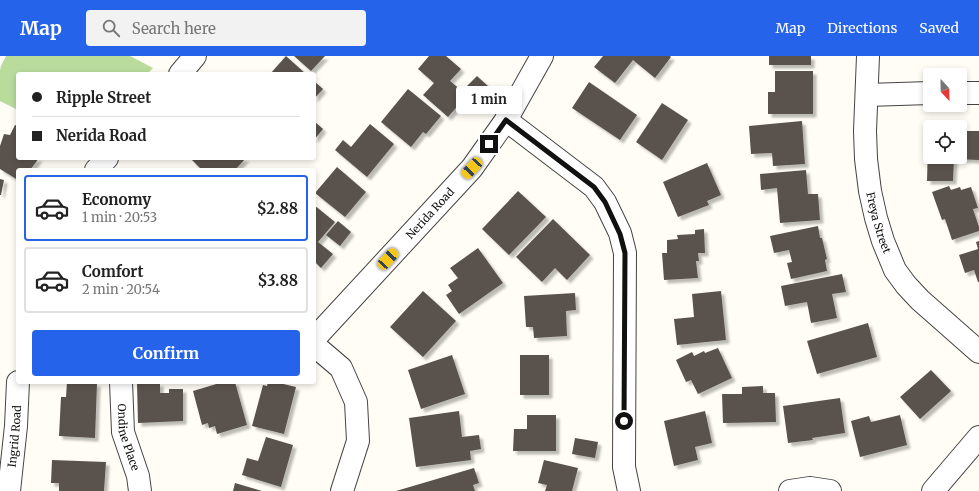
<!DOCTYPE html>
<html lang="en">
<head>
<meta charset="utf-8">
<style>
  body { margin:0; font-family:Merriweather,serif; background:#f2f2f2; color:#222; height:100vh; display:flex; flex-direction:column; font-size:15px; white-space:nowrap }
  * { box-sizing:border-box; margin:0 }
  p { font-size:13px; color:#767676 }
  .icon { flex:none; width:22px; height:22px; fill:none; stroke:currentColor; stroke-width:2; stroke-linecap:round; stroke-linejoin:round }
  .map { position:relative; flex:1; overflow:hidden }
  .panel { position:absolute; left:16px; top:112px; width:300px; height:216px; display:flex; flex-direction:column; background:#fff; border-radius:4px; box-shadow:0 2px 6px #0003 }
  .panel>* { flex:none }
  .top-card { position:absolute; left:16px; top:16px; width:300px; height:88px; border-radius:4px; box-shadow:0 2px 6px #0003; display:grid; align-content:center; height:88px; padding:0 16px; background:#fff }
  .needle { width:26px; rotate:158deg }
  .controls { position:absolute; left:923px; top:12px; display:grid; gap:8px }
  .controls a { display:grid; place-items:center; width:44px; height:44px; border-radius:4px; background:#fff; box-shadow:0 2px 6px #0003; font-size:20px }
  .end { position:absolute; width:18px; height:18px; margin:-9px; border:5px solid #111; background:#fff; box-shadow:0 0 0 2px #fff }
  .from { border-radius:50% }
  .bubble { position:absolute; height:28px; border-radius:4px; background:#fff; box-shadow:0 2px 6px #0003; font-size:13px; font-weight:700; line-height:28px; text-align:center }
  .car { position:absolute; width:12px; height:24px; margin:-12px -6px; border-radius:5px; box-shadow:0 0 3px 1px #0007; background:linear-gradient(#f5c518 24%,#345 0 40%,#f5c518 0 76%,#345 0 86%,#f5c518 0) }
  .top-card b { display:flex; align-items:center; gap:14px; height:38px; font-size:15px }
  .top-card b+b { border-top:1px solid #e0e0e0 }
  .top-card i { width:10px; height:10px; background:#222 }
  ul { padding:7px 0 0; list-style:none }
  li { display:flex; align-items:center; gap:12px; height:66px; margin:0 8px 6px; padding:0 8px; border:2px solid #e0e0e0; border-radius:4px }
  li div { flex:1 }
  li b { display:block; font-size:15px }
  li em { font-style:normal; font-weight:700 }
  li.active { border-color:#2563eb }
  li>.icon { width:36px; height:36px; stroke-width:1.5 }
  .primary-button { display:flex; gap:8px; margin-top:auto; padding:8px 16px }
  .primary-button a { flex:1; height:46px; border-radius:4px; background:#2563eb; color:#fff; font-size:16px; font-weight:700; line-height:46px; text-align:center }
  header { display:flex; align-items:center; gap:24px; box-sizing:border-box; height:56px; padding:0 20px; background:#2563eb; color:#fff }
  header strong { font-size:19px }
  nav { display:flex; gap:22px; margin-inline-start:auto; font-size:14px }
  .search { width:280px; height:36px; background:#f2f2f2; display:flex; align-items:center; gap:10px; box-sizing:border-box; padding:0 14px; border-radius:4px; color:#767676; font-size:15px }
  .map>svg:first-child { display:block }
</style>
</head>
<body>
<header>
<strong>Map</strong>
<div class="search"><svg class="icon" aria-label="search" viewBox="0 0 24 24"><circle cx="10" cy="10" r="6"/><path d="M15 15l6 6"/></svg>Search here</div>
<nav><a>Map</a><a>Directions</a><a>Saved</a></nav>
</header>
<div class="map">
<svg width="979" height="435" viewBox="0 0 979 435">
  <defs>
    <filter id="shadow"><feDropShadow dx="3.5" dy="3.5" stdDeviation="1" flood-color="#0004"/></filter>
  </defs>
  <rect width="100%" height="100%" fill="#fffdf5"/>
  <polygon fill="#b9dc9c" points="6,0 130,0 153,12 147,18 18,18 18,54 0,45 0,14 1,10"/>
  <g fill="#5a524d" filter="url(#shadow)">
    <polygon points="286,0 306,18 270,18"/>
    <polygon points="294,0 325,0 311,15"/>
    <polygon points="429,0 446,0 461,13 450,25 467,39 448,61 423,39 434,27 418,13"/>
    <polygon points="603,0 670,0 671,1 655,22 633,4 615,27 594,11"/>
    <rect x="769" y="0" width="42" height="9"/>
    <polygon points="775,15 813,15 813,58 768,58 768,36 775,36"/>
    <polygon points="477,20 489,31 477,45 464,33"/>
    <polygon points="314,25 323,33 314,43"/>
    <polygon points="589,26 637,59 620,84 572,52"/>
    <polygon points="408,33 441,60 426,78 423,76 411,91 381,66"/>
    <polygon points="662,47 688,64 662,104 636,86"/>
    <polygon points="314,65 323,73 314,84"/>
    <polygon points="802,65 805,108 773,110 772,97 751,98 749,70"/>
    <polygon points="370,68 394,88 367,121 335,94 343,84 351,91"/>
    <polygon points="15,69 18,70 18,102 39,102 30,114 18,114 18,124 0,113 0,90 4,78 10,79"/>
    <polygon points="960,75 979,75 979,104 954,103 953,125 927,125 928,86 930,86 930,101 960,101"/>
    <polygon points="194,102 246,102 235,114 202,114 192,104"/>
    <polygon points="707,107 721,139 707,145 709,149 678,161 663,126"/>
    <polygon points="337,111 366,136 345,161 315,137"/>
    <polygon points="806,114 808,138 818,138 820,164 780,167 777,132 761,134 760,118"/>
    <polygon points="0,123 4,124 1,139 0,139"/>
    <polygon points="949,130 951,134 960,131 961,134 971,131 978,152 973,153 979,171 979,175 952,184 945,163 942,164 932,136"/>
    <polygon points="518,135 546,161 509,199 482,173"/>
    <polygon points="314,149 335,166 318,186 333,198 321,212 314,205"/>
    <polygon points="553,163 590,199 567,224 555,212 542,226 516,201"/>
    <polygon points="338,165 351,176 340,190 326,179"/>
    <polygon points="818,170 820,182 822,182 827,203 825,204 827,215 791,223 787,207 792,206 789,194 774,197 770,180"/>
    <polygon points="704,173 705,197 698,197 699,205 696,205 698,222 664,224 662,197 667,197 667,184 678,183 677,179 695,178 695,174"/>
    <polygon points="979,185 979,226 978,226 974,214 965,217 959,199 978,193 976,186"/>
    <polygon points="478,192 503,227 459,258 446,239 452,235 448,229 458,222 450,212"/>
    <polygon points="842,218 846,236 832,238 837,262 811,267 807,246 785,250 781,230"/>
    <polygon points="423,235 456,265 423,301 390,271"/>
    <polygon points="721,235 726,284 677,289 674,263 694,261 692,238"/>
    <polygon points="575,237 576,254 566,255 567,280 534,282 533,271 526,271 524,240"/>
    <polygon points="868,267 877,301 817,318 807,285"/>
    <polygon points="718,292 732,322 698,338 691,324 686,326 676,304 692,296 694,300 704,295 705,297"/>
    <polygon points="452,299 465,338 421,353 408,314"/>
    <rect x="520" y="299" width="29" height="40"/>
    <polygon points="931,314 951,335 920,363 900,341"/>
    <polygon points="67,326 97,327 95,382 59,380 61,341 66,341"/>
    <polygon points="223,326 235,326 247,369 217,378 215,370 209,372 208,367 202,369 193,335"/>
    <polygon points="268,326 275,326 296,331 284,378 252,370 263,329 267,330"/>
    <polygon points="160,327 160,337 169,337 169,333 183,333 183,365 138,367 137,328"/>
    <polygon points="763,330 763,337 775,337 776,366 723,367 722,338 742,338 742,331"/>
    <polygon points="840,342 845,377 812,382 813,384 788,387 783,350"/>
    <polygon points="459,355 462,381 479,379 481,393 470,395 471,404 416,411 409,362"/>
    <polygon points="705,355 712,387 695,391 698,404 674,410 664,365"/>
    <polygon points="527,359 556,359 556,395 513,395 514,373 527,373"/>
    <polygon points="900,359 907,389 860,401 851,365 869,360 871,366"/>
    <polygon points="266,381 293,389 281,431 242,419 247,402 258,405"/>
    <polygon points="575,382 598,386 595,402 572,398"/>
    <polygon points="52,404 106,406 104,435 59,435 59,427 51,427"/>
    <polygon points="544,404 578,412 572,435 545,435 547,429 538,427"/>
    <polygon points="474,412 479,427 473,429 475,435 396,435"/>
    <polygon points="235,427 262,435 233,435"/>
  </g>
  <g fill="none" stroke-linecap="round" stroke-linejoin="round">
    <defs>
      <g id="minor">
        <polyline points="180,18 195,0"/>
        <polyline points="960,37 979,37"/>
        <polyline points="867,39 930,37"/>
        <polyline points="506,64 594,131 605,146 620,177 625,197 624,411 629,435"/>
        <polyline points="96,114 107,102"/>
        <path id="s1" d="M314 283 472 112 506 64 542 0"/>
        <polyline points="314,289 341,312 356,346 358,385 342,435"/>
        <path id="s2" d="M121 326 123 376 138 420 140 435"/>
        <path id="s3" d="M9 435 16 370 18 326"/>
        <polyline points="790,435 810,432 830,435"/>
        <polyline points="933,435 979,381"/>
      </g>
      <g id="tertiary">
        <path id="s4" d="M868 0 865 75 866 103 870 135 876 162 883 185 895 214 906 229 920 244 979 296"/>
      </g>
    </defs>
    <use href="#minor" stroke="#444" stroke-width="24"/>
    <use href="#tertiary" stroke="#444" stroke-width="24"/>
    <use href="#minor" stroke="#fff" stroke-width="22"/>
    <use href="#tertiary" stroke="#fff" stroke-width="22"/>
  </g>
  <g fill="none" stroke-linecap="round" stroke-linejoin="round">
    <polyline stroke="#111" stroke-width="5" points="489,88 506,64 594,131 605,146 620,178 625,197 624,365"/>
  </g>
  <g text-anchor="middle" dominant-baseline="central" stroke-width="4" stroke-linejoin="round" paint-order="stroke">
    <g font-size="11" fill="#111" stroke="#fff">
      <text stroke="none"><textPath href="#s1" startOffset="171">Nerida Road</textPath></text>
      <text stroke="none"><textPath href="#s4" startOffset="168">Freya Street</textPath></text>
      <text stroke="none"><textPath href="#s3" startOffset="55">Ingrid Road</textPath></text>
      <text stroke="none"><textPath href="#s2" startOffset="56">Ondine Place</textPath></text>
    </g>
  </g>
</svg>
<div class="controls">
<a><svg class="needle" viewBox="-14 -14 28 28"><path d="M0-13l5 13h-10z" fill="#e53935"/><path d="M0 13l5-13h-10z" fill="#767676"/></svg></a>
<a><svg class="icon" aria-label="locate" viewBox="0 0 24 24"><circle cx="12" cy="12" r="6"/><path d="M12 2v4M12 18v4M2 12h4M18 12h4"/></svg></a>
</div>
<i class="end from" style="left:624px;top:365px"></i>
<i class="end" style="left:489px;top:88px"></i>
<div class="bubble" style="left:456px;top:30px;width:66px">1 min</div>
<i class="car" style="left:472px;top:112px;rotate:223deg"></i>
<i class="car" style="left:388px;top:203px;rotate:43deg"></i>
<div class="top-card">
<b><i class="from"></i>Ripple Street</b>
<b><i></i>Nerida Road</b>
</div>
<section class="panel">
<ul>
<li class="active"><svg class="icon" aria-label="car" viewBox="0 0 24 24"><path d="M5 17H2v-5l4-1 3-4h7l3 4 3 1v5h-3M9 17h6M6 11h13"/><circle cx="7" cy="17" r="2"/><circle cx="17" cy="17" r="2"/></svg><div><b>Economy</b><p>1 min · 20:53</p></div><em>$2.88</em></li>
<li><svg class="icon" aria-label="car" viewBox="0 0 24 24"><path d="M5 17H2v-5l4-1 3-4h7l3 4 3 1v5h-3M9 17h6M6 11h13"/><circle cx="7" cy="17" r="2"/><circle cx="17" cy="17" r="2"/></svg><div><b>Comfort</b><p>2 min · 20:54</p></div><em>$3.88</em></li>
</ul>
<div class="primary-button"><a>Confirm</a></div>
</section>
</div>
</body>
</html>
